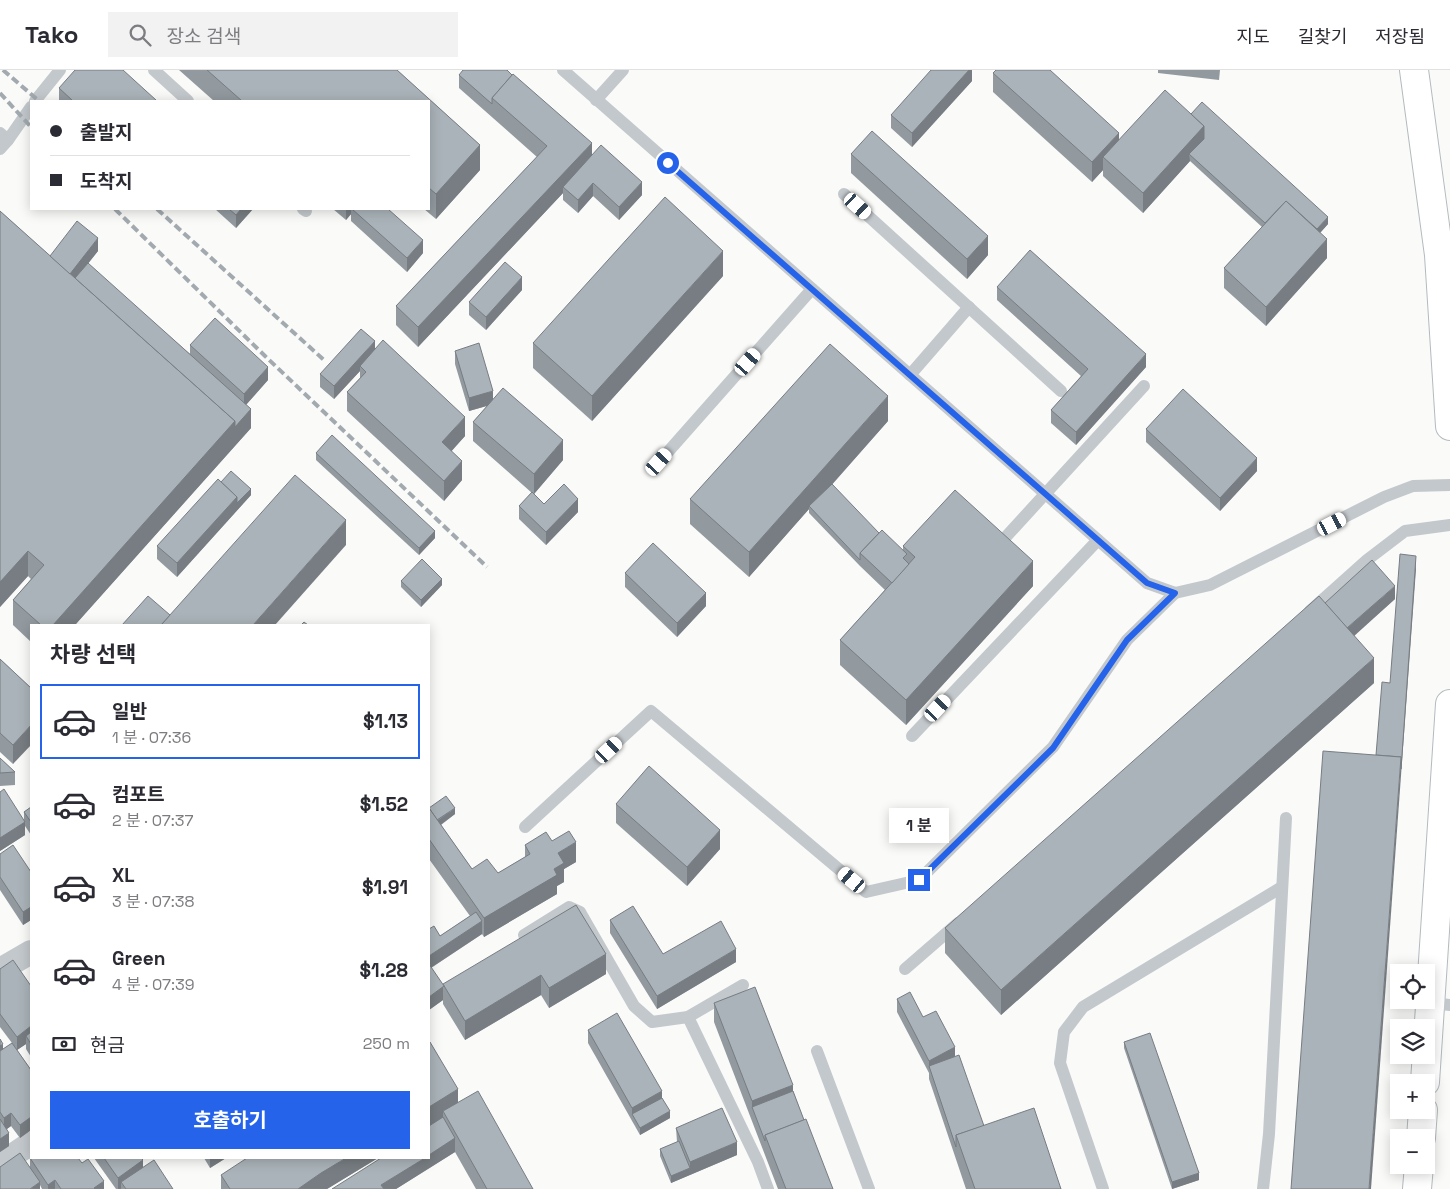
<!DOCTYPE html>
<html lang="ko">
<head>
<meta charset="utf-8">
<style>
  body { margin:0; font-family:"Space Grotesk","Noto Sans KR",sans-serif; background:#f2f2f3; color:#2b2b33; height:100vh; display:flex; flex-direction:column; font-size:19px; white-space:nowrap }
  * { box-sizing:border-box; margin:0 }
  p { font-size:16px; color:#7c7c81 }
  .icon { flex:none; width:28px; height:28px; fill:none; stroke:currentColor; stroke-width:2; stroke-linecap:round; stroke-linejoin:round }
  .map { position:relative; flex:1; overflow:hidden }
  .details { position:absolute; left:30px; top:554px; width:400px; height:535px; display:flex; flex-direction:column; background:#fff; border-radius:0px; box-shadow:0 2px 12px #0003 }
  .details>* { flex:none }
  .hud { position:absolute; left:30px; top:30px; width:400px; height:110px; border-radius:0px; box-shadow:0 2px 12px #0003; display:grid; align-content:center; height:110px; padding:0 20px; background:#fff }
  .controls { position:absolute; left:1390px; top:894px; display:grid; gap:10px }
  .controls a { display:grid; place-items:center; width:45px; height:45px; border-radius:0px; background:#fff; box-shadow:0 2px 12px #0003; font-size:25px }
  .end { position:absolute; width:22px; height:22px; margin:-11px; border:6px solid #2563eb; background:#fff; box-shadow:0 0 0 2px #fff }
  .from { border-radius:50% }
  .bubble { position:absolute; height:35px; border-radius:0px; background:#fff; box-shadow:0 2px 12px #0003; font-size:16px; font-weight:700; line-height:35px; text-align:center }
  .car { position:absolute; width:15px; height:30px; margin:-15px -8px; border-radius:6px; box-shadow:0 0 4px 1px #0007; background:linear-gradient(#fff 24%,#345 0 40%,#fff 0 76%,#345 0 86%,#fff 0) }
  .hud b { display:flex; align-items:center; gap:18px; height:48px; font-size:19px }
  .hud b+b { border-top:1px solid #e1e1e2 }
  .hud i { width:12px; height:12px; background:#2b2b33 }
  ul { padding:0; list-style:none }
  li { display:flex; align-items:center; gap:15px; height:75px; margin:0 10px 8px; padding:0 10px; border:2px solid transparent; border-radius:0px }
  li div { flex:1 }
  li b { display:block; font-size:19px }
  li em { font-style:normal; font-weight:700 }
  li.selected { border-color:#2563eb }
  li>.icon { width:45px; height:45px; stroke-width:1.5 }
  h2 { padding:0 20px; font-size:22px; line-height:60px }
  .pay { display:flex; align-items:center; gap:12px; height:55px; padding:0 20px; font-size:19px }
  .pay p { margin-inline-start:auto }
  .action { display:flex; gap:10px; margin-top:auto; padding:10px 20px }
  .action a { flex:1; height:58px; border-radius:0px; background:#2563eb; color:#fff; font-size:20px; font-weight:700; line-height:58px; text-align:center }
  header { display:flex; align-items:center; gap:30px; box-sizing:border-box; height:70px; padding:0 25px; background:#fff; border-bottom:1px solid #e1e1e2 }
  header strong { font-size:24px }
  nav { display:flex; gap:28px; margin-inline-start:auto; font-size:18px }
  .search { width:350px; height:45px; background:#f2f2f3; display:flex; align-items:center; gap:12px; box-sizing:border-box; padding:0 18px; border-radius:0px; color:#7c7c81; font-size:19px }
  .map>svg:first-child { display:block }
</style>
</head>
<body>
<header>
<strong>Tako</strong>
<div class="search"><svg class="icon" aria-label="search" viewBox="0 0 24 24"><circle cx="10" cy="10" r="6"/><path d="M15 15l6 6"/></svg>장소 검색</div>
<nav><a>지도</a><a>길찾기</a><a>저장됨</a></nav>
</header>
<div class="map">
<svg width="1450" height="1119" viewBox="0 0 1450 1119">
  <rect width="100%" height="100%" fill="#fafaf8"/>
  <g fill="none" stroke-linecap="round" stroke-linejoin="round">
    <defs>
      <g id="secondary">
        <polyline points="1414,0 1439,185 1450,356"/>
        <polyline points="1425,1012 1450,634"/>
        <polyline points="1421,1068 1423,1040"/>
        <polyline points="1417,1119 1419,1095"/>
      </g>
    </defs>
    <use href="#secondary" stroke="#b3babf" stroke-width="30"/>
    <g stroke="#c3c8cc" stroke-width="12">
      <polyline points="154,0 188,31"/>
      <polyline points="563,0 1147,513 1175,523 1210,515 1384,427 1413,416 1450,415"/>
      <polyline points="596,30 623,0"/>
      <polyline points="35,31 60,0"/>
      <polyline points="0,63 8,70 0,79"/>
      <polyline points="8,70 31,37"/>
      <polyline points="844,124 1061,321"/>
      <polyline points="303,139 306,141"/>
      <polyline points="910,305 969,237"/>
      <polyline points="659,392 812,219"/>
      <polyline points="1003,470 1144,316"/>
      <polyline points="1310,541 1367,490 1405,461 1450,455"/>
      <polyline points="912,666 1098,470"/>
      <polyline points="525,757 651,641 866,822 919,810 1053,677 1127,570 1175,523"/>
      <polyline points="524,865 569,837 580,842 634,936 652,952 688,947 743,915"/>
      <polyline points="905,899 958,853"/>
      <polyline points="1432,933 1450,935"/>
      <polyline points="688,947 758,1092 768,1119"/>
      <polyline points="817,981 869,1119"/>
      <polyline points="1103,1119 1060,993 1064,962 1083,937 1282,817"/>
      <polyline points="1263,1119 1269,1064 1286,748"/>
    </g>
    <g stroke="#c3c8cc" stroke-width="24">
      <polyline points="0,900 31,882"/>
      <polyline points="0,1094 31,1073"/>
    </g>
    <use href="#secondary" stroke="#fff" stroke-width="28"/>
    <g stroke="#a2aab0" stroke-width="4" stroke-dasharray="8 4" stroke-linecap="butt">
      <polyline points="3,0 39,31"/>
      <polyline points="0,23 31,57"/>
      <polyline points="115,139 265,286 487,497"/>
      <polyline points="157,139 324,290"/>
    </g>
  </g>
  <g fill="#929a9f">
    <polygon points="179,0 397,0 480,75 480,100 436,149 424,139 429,139 429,31 214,31"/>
    <polygon points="972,0 972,11 912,77 891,58 891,45"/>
    <polygon points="1158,0 1220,0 1219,10 1158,3"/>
    <polygon points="993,3 1119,70 1191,44 1328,154 1320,163 1327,188 1266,256 1224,218 1224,198 1262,157 1190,91 1143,143 1103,106 1103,100 1092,112 993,22"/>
    <polygon points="459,5 592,85 642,125 619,150 593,126 578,143 563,130 563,123 418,277 396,255 396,236 537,87 459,18"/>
    <polygon points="59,18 156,31 59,31"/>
    <polygon points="851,84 988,185 967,209 851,103"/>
    <polygon points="215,139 253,139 236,158"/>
    <polygon points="333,139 388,139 423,183 407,202 351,151 351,144 346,150"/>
    <polygon points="0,141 50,186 98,181 87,195 190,284 190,275 268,310 246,335 251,358 75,555 31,555 31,572 13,555 13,530 31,509 28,506 0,537"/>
    <polygon points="723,206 592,351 533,298 533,273"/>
    <polygon points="997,217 1146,297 1076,375 1051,353 1051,340 1081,306 997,230"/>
    <polygon points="522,220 486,260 469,245 469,232"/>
    <polygon points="375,279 465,366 451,381 462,410 444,431 347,341 347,322 360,308 360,301 334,329 320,317 320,304"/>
    <polygon points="455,281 493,329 563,390 534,424 544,434 578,442 546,475 519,449 519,436 532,423 473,371 473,352 487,336 469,341 455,294"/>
    <polygon points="888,351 830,417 879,463 903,480 903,476 1033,516 906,655 840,595 840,570 885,520 860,496 809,443 809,439 749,507 690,454 690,429"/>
    <polygon points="1146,359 1257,401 1220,441 1146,372"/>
    <polygon points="316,383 435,468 419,485 316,390"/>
    <polygon points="221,412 251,425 177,507 157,489 157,476"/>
    <polygon points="625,503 706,536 677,567 625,517"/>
    <polygon points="401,511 442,515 421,537 401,517"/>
    <polygon points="1395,529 1354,565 1374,613 1001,945 945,883 945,858 1325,533"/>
    <polygon points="0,589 31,618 13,694 0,682"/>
    <polygon points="0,688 15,702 15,715 0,716"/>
    <polygon points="0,722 24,751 24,742 31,737 31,765 25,756 25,765 0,781"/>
    <polygon points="616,734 720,779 687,816 616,753"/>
    <polygon points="429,738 455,744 441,755 472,799 498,803 525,787 525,775 552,771 576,792 564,799 564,812 557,816 557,824 484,867 482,864 431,898 443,916 576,835 606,904 549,938 541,925 465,970 443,934 443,930 429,940 429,859 440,866 470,846 429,789"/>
    <polygon points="0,784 31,802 31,850 23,855 0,820"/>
    <polygon points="610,850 663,884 736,892 657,939 610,863"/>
    <polygon points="0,899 31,916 31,987 26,979 26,974 17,980 31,1000 31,1060 20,1068 11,1056 7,1059 9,1076 0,1082 0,969 3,979 12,973 0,957"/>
    <polygon points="897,929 955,986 984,1056 1061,1119 966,1119 929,1009 929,1003 897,942"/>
    <polygon points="714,933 793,1021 804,1050 833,1119 778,1119 714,952"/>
    <polygon points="588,960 662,1028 670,1048 640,1065 588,973"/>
    <polygon points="1124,972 1199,1110 1172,1119 1124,978"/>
    <polygon points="429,973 458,1032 533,1119 476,1119 455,1082 396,1119 332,1119 429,1088"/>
    <polygon points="676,1058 737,1085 671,1113 660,1086 660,1079 677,1072"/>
    <polygon points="30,1088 82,1093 104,1119 42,1119 40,1115 40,1119 30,1099"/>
    <polygon points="94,1088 141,1088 143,1097 173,1119 116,1119"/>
    <polygon points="204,1088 226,1088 210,1098"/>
    <polygon points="378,1088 327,1119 221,1119 221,1105"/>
  </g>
  <g fill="#777d82">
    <polygon points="969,0 972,0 972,11 912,77 912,63"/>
    <polygon points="1204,56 1204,75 1189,84 1190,91 1143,143 1143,123"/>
    <polygon points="1119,63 1119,82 1103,87 1103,100 1092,112 1092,92"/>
    <polygon points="592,73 592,92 563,117 563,123 418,277 418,257"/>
    <polygon points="480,75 480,100 436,149 436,124"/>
    <polygon points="642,112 642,125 619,150 619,137"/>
    <polygon points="593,113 593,126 578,143 578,130"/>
    <polygon points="241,139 253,139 236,158 236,145"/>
    <polygon points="346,139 351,139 351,144 346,150"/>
    <polygon points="1328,147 1328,154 1311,173 1311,166"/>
    <polygon points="988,166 988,185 967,209 967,189"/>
    <polygon points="98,168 98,181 73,212 64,211"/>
    <polygon points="1327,169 1327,188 1266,256 1266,237"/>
    <polygon points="423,170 423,183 407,202 407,188"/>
    <polygon points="723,181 723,206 592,351 592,326"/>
    <polygon points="522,207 522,220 486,260 486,247"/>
    <polygon points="375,271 375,284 360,296 360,301 334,329 334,316"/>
    <polygon points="1146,284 1146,297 1076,375 1076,362"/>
    <polygon points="268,297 268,310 244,337 244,324"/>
    <polygon points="493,321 493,334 469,341 469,328"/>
    <polygon points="888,326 888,351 811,438 809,436 809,439 749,507 749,482"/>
    <polygon points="251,339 251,358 75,555 53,555 235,351"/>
    <polygon points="465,347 465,366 442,392 442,372"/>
    <polygon points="563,370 563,390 534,424 534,404"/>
    <polygon points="1257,388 1257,401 1220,441 1220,428"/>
    <polygon points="462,391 462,410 444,431 444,411"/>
    <polygon points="251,419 251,425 177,507 177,493 237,427"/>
    <polygon points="578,429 578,442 546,475 546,462"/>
    <polygon points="346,450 346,475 275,555 253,555"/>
    <polygon points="435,461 435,468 419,485 419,478"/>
    <polygon points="28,481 28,506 0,537 0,512"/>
    <polygon points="1416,486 1416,499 1371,1119 1369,1119"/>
    <polygon points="1033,491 1033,516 906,655 906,630"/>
    <polygon points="442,509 442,515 421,537 421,530"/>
    <polygon points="1395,516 1395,529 1342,577 1342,563"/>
    <polygon points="706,523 706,536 677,567 677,553"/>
    <polygon points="1374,588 1374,613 1001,945 1001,920"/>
    <polygon points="31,655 31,675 13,694 13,675"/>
    <polygon points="455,738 455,744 432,761 432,755"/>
    <polygon points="25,752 25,765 0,781 0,768"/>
    <polygon points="720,760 720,779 687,816 687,797"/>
    <polygon points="576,772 576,792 564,799 564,812 557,816 557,824 484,867 484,848 554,799 558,783"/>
    <polygon points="31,837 31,850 23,855 23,842"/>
    <polygon points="482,851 482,864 429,899 429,886"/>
    <polygon points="736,879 736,892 657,939 657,926"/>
    <polygon points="606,884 606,904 549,938 549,918"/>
    <polygon points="541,905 541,925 465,970 465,951"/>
    <polygon points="443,917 443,930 429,940 429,927"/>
    <polygon points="31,956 31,970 26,966 26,974 17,980 17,967"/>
    <polygon points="3,974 3,987 0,989 0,976"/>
    <polygon points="955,977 955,990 929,998 929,991"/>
    <polygon points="793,1015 793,1034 752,1037 752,1031"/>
    <polygon points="458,1019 458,1038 443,1041 443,1048 429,1056 429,1037"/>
    <polygon points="662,1021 662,1034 632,1044 632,1038"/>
    <polygon points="670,1041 670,1048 640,1065 640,1058"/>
    <polygon points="11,1043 11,1056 4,1061 4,1048"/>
    <polygon points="31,1047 31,1060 20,1068 20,1055"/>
    <polygon points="9,1063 9,1076 0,1082 0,1069"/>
    <polygon points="455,1068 455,1082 396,1119 381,1119 381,1115 425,1088 429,1088 429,1085"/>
    <polygon points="737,1072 737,1085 671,1113 671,1106 690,1098 690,1092"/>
    <polygon points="210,1088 226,1088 210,1098"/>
    <polygon points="346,1088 378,1088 327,1119 298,1119 321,1103"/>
    <polygon points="143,1090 143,1103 121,1112 121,1119 118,1119 118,1108"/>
    <polygon points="1199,1103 1199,1110 1172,1119 1172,1112"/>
    <polygon points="55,1110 55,1119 48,1119 48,1115"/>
    <polygon points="104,1111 104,1119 94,1119 94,1118"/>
    <polygon points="40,1112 40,1119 30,1119"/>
  </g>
  <g fill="#aab3b9" stroke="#777d82">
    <polygon points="75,0 123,0 156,30 155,31 73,31 59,18"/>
    <polygon points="207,0 397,0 480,75 436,124 429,118 429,31 242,31"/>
    <polygon points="463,0 507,0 512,5 492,28 492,34 459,5"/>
    <polygon points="931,0 969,0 912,63 891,45"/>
    <polygon points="996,0 1050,0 1119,63 1092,92 993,3"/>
    <polygon points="513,4 592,73 418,257 396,236 547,76 492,28"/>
    <polygon points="1165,20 1204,56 1143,123 1103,87"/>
    <polygon points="1202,32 1328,147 1317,159 1286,131 1265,153 1189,84 1204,69 1204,56 1191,44"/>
    <polygon points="872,61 988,166 967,189 851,84"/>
    <polygon points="601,75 642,112 619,137 593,113 578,130 563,117"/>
    <polygon points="665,127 723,181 592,326 533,273"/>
    <polygon points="1286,131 1327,169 1266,237 1224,198"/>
    <polygon points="229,139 241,139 236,145"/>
    <polygon points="352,139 388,139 423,170 407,188"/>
    <polygon points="0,141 235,351 53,555 41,555 13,530 44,495 28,481 0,512"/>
    <polygon points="77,151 98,168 70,204 50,186"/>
    <polygon points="1030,180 1146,284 1076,362 1051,340 1088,299 997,217"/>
    <polygon points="505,192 522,207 486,247 469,232"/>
    <polygon points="88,193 251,339 235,357 235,351 75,208"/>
    <polygon points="215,248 268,297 244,324 190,275"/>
    <polygon points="361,259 375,271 334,316 320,304"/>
    <polygon points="383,270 465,347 442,372 462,391 444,411 347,322 366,302 360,296"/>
    <polygon points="479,273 493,321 469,328 455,281"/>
    <polygon points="830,274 888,326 749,482 690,429"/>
    <polygon points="503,318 563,370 534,404 473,352"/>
    <polygon points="1183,319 1257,388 1220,428 1146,359"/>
    <polygon points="332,365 435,461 419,478 316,383"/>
    <polygon points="231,401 251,419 237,433 237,427 221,412"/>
    <polygon points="295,405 346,450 253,555 161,555"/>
    <polygon points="218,409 237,427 177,493 157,476"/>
    <polygon points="564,414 578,429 546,462 519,436 532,422 544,434"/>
    <polygon points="832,414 879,463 860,483 860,490 809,436"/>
    <polygon points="955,420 1033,491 906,630 840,570 915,487 903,476"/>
    <polygon points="882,460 907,484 903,488 909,494 892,513 860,483"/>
    <polygon points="653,473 706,523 677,553 625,503"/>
    <polygon points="1400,484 1416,486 1401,699 1401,687 1376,685 1382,612 1390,613"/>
    <polygon points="422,489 442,509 421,530 401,511"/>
    <polygon points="1372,490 1395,516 1347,558 1325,533"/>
    <polygon points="148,526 170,545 161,555 122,555"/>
    <polygon points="1319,526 1374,588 1001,920 945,858"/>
    <polygon points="304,552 308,555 301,555"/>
    <polygon points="0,589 31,618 31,655 13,675 0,663"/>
    <polygon points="1323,681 1401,687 1369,1119 1291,1119"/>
    <polygon points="0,688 15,702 0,703"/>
    <polygon points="649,696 720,760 687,797 616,734"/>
    <polygon points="4,719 25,752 0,768 0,722"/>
    <polygon points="446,726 455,738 437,750 429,738"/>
    <polygon points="31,737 31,752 24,742"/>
    <polygon points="429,738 472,799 487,789 498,803 530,784 525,775 546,762 552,771 569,761 576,772 558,783 564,793 554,799 557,805 484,848 429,769"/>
    <polygon points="13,775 31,802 31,837 23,842 0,807 0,784"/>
    <polygon points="576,835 606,884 549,918 541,905 465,951 443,914"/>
    <polygon points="633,836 663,884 721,851 736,879 657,926 610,850"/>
    <polygon points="476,842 482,851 429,886 429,859 434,856 440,866"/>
    <polygon points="13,890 31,916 31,956 17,967 0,944 0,899"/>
    <polygon points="429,894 444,916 429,927"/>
    <polygon points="755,917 793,1015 752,1031 714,933"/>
    <polygon points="910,922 923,947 936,941 955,977 929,991 897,929"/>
    <polygon points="617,943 662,1021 632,1038 588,960"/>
    <polygon points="31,962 31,974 26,966"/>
    <polygon points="1150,963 1199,1103 1172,1112 1124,972"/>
    <polygon points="0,969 3,974 0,976"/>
    <polygon points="430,972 458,1019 429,1037 429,973"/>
    <polygon points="12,973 31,1000 31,1047 20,1055 11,1043 4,1048 0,1042 0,981"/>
    <polygon points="959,985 984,1056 956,1065 956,1077 929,996"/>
    <polygon points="478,1021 533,1119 487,1119 443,1041"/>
    <polygon points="793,1021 804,1050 765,1065 765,1071 752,1037"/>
    <polygon points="662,1028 670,1041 640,1058 632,1044"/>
    <polygon points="722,1038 737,1072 690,1092 676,1058"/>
    <polygon points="1034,1038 1061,1119 975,1119 956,1065"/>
    <polygon points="443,1047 455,1068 429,1085 429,1056"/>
    <polygon points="0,1049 9,1063 0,1069"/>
    <polygon points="806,1049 833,1119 786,1119 765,1065"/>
    <polygon points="679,1071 690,1098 671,1106 660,1079"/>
    <polygon points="20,1083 40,1112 30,1119 0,1119 0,1097"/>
    <polygon points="30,1088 78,1088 82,1093 88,1089 104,1111 94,1118 95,1119 61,1119 55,1110 48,1115"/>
    <polygon points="104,1088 141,1088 143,1090 118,1108"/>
    <polygon points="247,1088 346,1088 321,1103 298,1119 230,1119 221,1105"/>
    <polygon points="381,1088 425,1088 381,1115 384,1119 332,1119"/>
    <polygon points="154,1090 173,1119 126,1119 121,1112"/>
  </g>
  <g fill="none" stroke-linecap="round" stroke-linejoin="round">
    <polyline stroke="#2563eb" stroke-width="6" points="668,93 1147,513 1175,523 1127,570 1053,678 919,810"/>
  </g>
</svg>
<div class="controls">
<a><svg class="icon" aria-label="locate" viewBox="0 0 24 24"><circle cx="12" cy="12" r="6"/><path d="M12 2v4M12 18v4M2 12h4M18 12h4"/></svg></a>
<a><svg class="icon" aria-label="layers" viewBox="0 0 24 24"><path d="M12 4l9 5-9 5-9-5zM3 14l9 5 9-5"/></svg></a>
<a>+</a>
<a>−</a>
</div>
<i class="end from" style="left:668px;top:93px"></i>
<i class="end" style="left:919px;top:810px"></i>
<div class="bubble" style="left:889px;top:738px;width:60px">1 분</div>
<i class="car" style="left:858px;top:136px;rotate:132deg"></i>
<i class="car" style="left:748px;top:292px;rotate:41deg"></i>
<i class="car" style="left:659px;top:392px;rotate:42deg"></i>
<i class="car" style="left:1332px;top:454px;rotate:63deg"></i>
<i class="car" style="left:938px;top:638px;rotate:43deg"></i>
<i class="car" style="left:609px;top:680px;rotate:47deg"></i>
<i class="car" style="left:852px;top:810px;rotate:310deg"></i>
<div class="hud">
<b><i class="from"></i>출발지</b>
<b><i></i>도착지</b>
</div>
<section class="details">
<h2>차량 선택</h2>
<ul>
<li class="selected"><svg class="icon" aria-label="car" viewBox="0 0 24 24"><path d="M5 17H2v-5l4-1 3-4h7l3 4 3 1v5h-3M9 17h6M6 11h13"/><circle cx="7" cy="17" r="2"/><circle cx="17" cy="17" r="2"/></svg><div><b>일반</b><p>1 분 · 07:36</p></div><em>$1.13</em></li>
<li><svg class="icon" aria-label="car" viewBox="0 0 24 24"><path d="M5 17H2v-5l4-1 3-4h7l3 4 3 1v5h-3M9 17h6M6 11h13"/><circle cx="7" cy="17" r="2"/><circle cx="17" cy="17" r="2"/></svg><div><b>컴포트</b><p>2 분 · 07:37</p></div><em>$1.52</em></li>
<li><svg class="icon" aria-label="car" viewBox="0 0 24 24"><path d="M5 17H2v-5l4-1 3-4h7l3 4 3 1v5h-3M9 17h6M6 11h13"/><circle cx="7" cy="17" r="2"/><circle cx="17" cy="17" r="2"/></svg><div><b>XL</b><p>3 분 · 07:38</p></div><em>$1.91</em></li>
<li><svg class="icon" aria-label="car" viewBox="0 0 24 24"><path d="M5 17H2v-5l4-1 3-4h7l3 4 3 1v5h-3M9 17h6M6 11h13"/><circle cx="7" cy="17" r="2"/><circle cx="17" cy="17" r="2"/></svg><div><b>Green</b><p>4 분 · 07:39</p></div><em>$1.28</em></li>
</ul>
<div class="pay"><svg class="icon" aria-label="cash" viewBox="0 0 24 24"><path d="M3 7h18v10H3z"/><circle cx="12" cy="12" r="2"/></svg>현금<p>250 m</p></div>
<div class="action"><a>호출하기</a></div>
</section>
</div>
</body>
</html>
